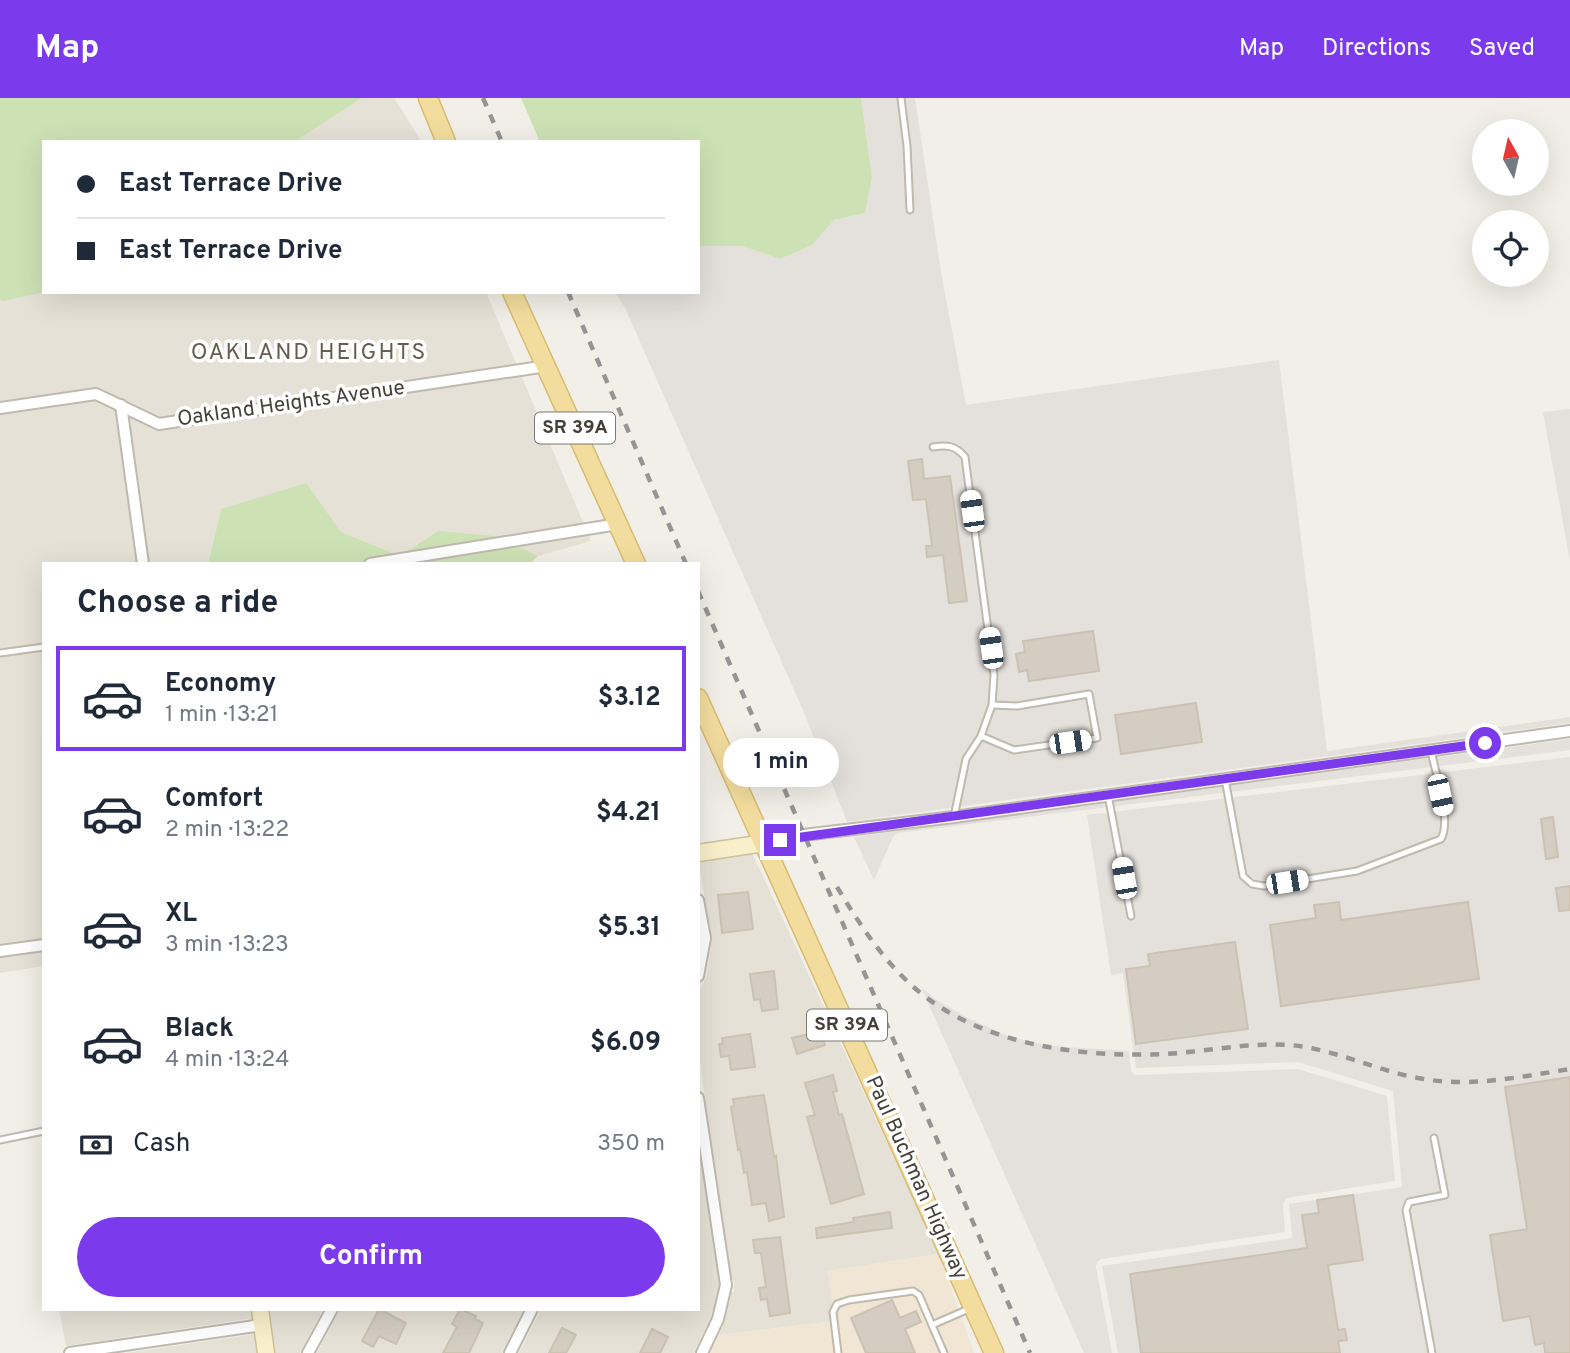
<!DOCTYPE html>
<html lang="en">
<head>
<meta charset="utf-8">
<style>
  body { margin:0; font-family:Overpass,sans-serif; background:#f6f6f7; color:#1f2937; height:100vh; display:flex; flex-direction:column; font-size:26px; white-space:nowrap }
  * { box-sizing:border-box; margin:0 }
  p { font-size:23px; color:#747a83 }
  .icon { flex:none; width:38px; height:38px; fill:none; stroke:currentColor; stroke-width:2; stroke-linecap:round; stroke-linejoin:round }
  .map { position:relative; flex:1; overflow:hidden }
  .details { position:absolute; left:42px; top:464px; width:658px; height:749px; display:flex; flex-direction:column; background:#fff; border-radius:0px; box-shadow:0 7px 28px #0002 }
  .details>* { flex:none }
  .banner { position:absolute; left:42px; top:42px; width:658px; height:154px; border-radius:0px; box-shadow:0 7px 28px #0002; display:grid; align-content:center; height:154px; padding:0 35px; background:#fff }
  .needle { width:46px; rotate:352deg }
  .tools { position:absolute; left:1472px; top:21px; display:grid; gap:14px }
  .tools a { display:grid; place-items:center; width:77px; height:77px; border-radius:50%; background:#fff; box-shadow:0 7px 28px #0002; font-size:35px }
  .end { position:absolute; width:32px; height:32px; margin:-16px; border:9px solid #7c3aed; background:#fff; box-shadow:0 0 0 4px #fff }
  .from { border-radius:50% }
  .bubble { position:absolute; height:49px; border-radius:24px; background:#fff; box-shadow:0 7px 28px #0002; font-size:23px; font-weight:700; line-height:49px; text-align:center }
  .car { position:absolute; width:21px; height:42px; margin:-21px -10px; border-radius:9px; box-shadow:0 0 5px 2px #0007; background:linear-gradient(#fff 24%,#345 0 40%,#fff 0 76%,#345 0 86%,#fff 0) }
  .banner b { display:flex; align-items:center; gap:24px; height:66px; font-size:26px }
  .banner b+b { border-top:2px solid #e0e1e3 }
  .banner i { width:18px; height:18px; background:#1f2937 }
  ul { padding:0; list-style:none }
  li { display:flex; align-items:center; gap:21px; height:105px; margin:0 14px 10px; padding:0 21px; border:4px solid transparent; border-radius:0px }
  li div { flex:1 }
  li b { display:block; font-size:26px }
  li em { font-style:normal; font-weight:700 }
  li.on { border-color:#7c3aed }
  li>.icon { width:63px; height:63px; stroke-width:1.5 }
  h2 { padding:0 35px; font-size:32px; line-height:84px }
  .pay { display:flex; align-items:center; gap:18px; height:77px; padding:0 35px; font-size:26px }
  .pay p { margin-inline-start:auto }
  .primary-button { display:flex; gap:14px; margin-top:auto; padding:14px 35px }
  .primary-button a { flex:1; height:80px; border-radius:42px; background:#7c3aed; color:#fff; font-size:28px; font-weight:700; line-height:80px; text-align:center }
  header { display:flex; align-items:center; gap:42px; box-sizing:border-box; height:98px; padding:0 35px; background:#7c3aed; color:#fff }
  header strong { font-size:33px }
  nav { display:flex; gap:38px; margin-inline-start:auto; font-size:24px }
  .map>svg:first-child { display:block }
</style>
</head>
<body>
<header>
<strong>Map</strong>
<nav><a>Map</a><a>Directions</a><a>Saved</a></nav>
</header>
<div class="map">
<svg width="1570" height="1255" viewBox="0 0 1570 1255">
  <rect width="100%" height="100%" fill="#f1efe7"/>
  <g fill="#e5e1d6">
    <polygon points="362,0 394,0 422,44 294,44"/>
    <polygon points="45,194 486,194 591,443 538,458 494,438 400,458 341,434 221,411 208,465 44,466 44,868 0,875 0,202"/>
    <polygon points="752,755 939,1156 828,1173 835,1223 719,1237 724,1225 732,1194 734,1194 734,1182 732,1181 698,952 698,895 707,877 712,841 698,763"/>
    <polygon points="698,1048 719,1187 711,1218 694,1255 519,1255 541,1211 698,1211"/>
    <polygon points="59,1211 252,1211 254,1220 66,1248"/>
    <polygon points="267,1211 323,1211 300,1255 273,1255"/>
    <polygon points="340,1211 524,1211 502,1255 317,1255"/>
    <polygon points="256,1236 259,1255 126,1255"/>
  </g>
  <polygon fill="#f1e6d4" points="939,1156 974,1255 710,1255 719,1237 835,1223 828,1173"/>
  <g fill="#e4e0dc">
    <polygon points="861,0 915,0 941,174 966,307 1279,262 1327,653 1570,619 1570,625 847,724 803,612 625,210 615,194 698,194 698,148 743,148 780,161 812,147 834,122 865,115 872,79"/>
    <polygon points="1570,311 1570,463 1543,314"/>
    <polygon points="1570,641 1570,652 898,735 893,739 874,782 854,739"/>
    <polygon points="1570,659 1570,1255 1118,1255 1102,1168 1292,1140 1289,1106 1402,1089 1393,993 1298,964 1136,970 1123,875 1111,877 1087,717"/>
    <polygon points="921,889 935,901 968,920 1010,939 1051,948 1129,953 1131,973 1135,977 1298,971 1387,998 1395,1083 1286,1100 1283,1107 1285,1134 1101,1161 1097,1164 1096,1169 1112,1255 1084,1255"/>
  </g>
  <g fill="#cce2b4">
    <polygon points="0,0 362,0 294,44 44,44 45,194 3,203 0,202"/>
    <polygon points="521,0 861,0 872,79 865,115 834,122 812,147 780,161 743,148 698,148 698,44 540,44"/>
    <polygon points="306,385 341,434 400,458 438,433 494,438 538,458 529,466 208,466 221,411"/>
  </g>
  <g fill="#d5cdc1" stroke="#ccc2b2" stroke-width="2">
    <polygon points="922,361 924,381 950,378 967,503 949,505 943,457 927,459 926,448 932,448 926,401 913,402 908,363"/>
    <polygon points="1093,533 1099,573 1029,583 1027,572 1019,574 1016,556 1025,554 1023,543"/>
    <polygon points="1196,605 1202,644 1121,656 1115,617"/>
    <polygon points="1553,719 1558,759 1546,761 1541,721"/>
    <polygon points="1570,788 1570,812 1559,813 1556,790"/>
    <polygon points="748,794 753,831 722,835 718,797"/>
    <polygon points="1339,804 1341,822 1468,804 1479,881 1281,908 1270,827 1316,820 1314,807"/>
    <polygon points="1235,844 1248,931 1136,946 1126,871 1150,868 1148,856"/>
    <polygon points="774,873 778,911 762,913 760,901 754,902 750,876"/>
    <polygon points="821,933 825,947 797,956 792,940"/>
    <polygon points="750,936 755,969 731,972 729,958 721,959 719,946 723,946 722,940"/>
    <polygon points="833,977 837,993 833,994 839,1017 842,1016 864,1096 831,1106 807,1019 815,1017 805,985"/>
    <polygon points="1570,979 1570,1255 1545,1255 1544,1245 1535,1247 1530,1218 1503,1223 1490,1137 1527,1131 1505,989"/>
    <polygon points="764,997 774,1059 776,1058 784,1119 769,1123 766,1105 752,1107 747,1074 744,1075 740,1051 738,1052 731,1009 734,1008 733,1001"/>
    <polygon points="1353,1097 1363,1162 1328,1167 1338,1232 1345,1231 1347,1242 1338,1243 1340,1255 1141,1255 1130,1176 1307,1150 1302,1117 1319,1115 1317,1102"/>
    <polygon points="890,1114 892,1130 817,1140 816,1130 854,1124 853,1120"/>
    <polygon points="780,1139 790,1215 770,1218 767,1201 761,1202 759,1190 766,1189 761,1155 755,1155 753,1142"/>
    <polygon points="892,1202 900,1220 916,1213 921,1224 905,1231 915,1255 866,1255 851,1220"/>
    <polygon points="379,1211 406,1225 396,1246 379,1238 373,1249 362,1243"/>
    <polygon points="460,1211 476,1218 475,1221 483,1225 469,1255 443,1255 457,1229 452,1226"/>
    <polygon points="562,1230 576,1237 566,1255 549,1255"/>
    <polygon points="652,1231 668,1239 660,1255 640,1255"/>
  </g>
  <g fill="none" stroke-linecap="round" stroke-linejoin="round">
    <defs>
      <g id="lane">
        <polyline points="901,0 907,48 910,112"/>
        <path d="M933 349C947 347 955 347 965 359L994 577 992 607 981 638 966 661 954 719"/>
        <polyline points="0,555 44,549"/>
        <polyline points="981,638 1014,652 1097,640 1089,596 1017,608 992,607"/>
        <path d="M1225 681 1243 778 1252 786 1264 788 1357 773 1441 741C1452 722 1435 675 1431 652"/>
        <polyline points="1108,697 1131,818"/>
        <polyline points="0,1042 44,1033"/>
        <polyline points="932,1227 971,1210"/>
        <polyline points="838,1255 833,1214 837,1206 849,1202 913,1193 919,1197 944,1255"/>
        <polyline points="1432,1255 1406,1112 1409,1104 1445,1097 1434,1040"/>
      </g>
      <g id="street">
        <polyline points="121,307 143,466"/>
        <polyline points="0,310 96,296 159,326 547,268"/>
        <polyline points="370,466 618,426"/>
        <polyline points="765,745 795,738 954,719 1570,633"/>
        <polyline points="698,802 705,840 698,878"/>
        <polyline points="0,853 44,847"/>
        <polyline points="698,1000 726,1187 718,1221 702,1255"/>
        <polyline points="70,1255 262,1227"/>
        <polyline points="308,1255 332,1211"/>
        <polyline points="510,1255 532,1211"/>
      </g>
      <g id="secondary">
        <polyline points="698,755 765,745"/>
        <polyline points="260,1211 266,1255"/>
      </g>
      <g id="primary">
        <polyline points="428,0 446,44"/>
        <polyline points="512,194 636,466"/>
        <polyline points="698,600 994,1255"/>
      </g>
    </defs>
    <use href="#lane" stroke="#bfb9ae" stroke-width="9"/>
    <use href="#street" stroke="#bfb9ae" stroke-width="14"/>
    <use href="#secondary" stroke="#ccc19b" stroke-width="19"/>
    <use href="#primary" stroke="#d6bb70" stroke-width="21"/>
    <use href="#lane" stroke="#fff" stroke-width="5"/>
    <use href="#street" stroke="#fff" stroke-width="10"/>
    <use href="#secondary" stroke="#f9efca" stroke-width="16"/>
    <use href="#primary" stroke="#f3dd9e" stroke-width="18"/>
    <g stroke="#959595" stroke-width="4.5" stroke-dasharray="9 9" stroke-linecap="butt">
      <polyline points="483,0 502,44"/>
      <polyline points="568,194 686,466"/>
      <polyline points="698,493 1030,1255"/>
      <path d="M837 789C857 822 878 855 906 882 971 946 1077 960 1164 956 1206 954 1247 944 1290 947 1335 951 1374 972 1418 980 1469 990 1519 979 1570 971"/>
    </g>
  </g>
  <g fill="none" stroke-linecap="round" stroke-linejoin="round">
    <polyline stroke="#7c3aed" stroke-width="9" points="780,742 1485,645"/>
  </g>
  <g text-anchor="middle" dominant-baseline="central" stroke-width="7" stroke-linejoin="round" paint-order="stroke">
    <g fill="#fff" stroke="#7c7973" stroke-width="2">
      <rect x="535" y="314.5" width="80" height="31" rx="5"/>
      <rect x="807" y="911.5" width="80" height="31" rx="5"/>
    </g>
    <g font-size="19" font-weight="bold" fill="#443f37">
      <text x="575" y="330">SR 39A</text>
      <text x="847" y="927">SR 39A</text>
    </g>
    <g font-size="21" fill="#443f37" stroke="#fff">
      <text transform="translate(291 306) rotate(-8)">Oakland Heights Avenue</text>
      <text transform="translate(916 1080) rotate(66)">Paul Buchman Highway</text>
    </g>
    <g font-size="23" letter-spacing="2" fill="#655d4f" stroke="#fff">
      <text x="309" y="255">OAKLAND HEIGHTS</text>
    </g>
  </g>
</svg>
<div class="tools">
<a><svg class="needle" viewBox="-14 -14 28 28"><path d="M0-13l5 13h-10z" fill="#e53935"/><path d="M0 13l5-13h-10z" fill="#747a83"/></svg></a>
<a><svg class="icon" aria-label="locate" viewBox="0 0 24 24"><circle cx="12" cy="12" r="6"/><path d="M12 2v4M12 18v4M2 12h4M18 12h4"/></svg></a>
</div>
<i class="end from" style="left:1485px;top:645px"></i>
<i class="end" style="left:780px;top:742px"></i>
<div class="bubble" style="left:723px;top:640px;width:116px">1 min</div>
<i class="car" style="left:972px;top:413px;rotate:352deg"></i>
<i class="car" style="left:991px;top:550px;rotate:352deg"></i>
<i class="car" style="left:1070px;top:644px;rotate:82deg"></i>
<i class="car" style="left:1440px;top:697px;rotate:168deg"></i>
<i class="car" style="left:1124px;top:780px;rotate:350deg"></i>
<i class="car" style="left:1287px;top:784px;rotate:81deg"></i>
<div class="banner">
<b><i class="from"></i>East Terrace Drive</b>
<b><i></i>East Terrace Drive</b>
</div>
<section class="details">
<h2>Choose a ride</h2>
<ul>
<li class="on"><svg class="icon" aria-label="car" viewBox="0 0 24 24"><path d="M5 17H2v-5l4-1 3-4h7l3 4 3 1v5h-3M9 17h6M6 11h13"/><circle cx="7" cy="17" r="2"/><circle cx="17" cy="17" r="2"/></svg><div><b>Economy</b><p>1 min · 13:21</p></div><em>$3.12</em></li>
<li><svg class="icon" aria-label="car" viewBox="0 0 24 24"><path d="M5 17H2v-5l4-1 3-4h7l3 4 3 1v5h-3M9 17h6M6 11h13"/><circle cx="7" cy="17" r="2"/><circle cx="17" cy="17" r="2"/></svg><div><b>Comfort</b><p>2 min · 13:22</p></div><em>$4.21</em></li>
<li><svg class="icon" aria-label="car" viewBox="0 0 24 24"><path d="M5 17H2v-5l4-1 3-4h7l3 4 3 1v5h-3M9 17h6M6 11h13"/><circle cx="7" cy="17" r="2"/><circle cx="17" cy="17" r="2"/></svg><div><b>XL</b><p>3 min · 13:23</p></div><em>$5.31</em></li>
<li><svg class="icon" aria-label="car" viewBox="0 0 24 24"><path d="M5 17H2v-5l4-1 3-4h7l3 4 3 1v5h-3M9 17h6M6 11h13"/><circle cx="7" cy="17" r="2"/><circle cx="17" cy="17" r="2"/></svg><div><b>Black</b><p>4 min · 13:24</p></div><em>$6.09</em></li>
</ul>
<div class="pay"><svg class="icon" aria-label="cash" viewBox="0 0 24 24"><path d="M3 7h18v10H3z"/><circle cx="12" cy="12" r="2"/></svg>Cash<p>350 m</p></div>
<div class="primary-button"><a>Confirm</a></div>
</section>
</div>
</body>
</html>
